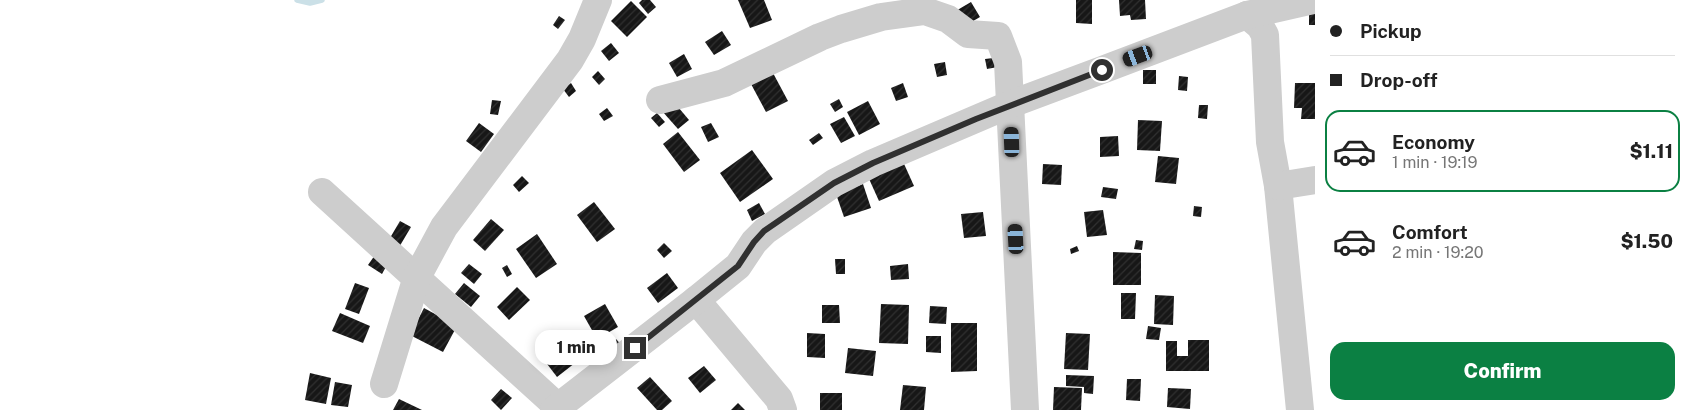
<!DOCTYPE html>
<html lang="en">
<head>
<meta charset="utf-8">
<style>
  body { margin:0; font-family:"Public Sans",sans-serif; background:#f2f2f2; color:#222; height:100vh; display:flex; flex-direction:column; font-size:19px; white-space:nowrap }
  * { box-sizing:border-box; margin:0 }
  p { font-size:16px; color:#767676 }
  .icon { flex:none; width:28px; height:28px; fill:none; stroke:currentColor; stroke-width:2; stroke-linecap:round; stroke-linejoin:round }
  .map { position:relative; flex:1; overflow:hidden }
  .side { display:flex; flex-direction:column; background:#fff; width:375px }
  .side>* { flex:none }
  .guide { display:grid; align-content:center; height:110px; padding:0 15px; background:#fff }
  .end { position:absolute; width:22px; height:22px; margin:-11px; border:6px solid #303030; background:#fff; box-shadow:0 0 0 2px #fff }
  .from { border-radius:50% }
  .bubble { position:absolute; height:35px; border-radius:15px; background:#fff; box-shadow:0 2px 12px #0003; font-size:16px; font-weight:800; line-height:35px; text-align:center }
  .car { position:absolute; width:15px; height:30px; margin:-15px -8px; border-radius:6px; box-shadow:0 0 4px 1px #0007; background:linear-gradient(#222 24%,#8ab4d8 0 40%,#222 0 76%,#8ab4d8 0 86%,#222 0) }
  .guide b { display:flex; align-items:center; gap:18px; height:48px; font-size:19px }
  .guide b+b { border-top:1px solid #e0e0e0 }
  .guide i { width:12px; height:12px; background:#222 }
  ul { padding:0; list-style:none }
  li { display:flex; align-items:center; gap:15px; height:82px; margin:0 10px 8px; padding:0 5px; border:2px solid transparent; border-radius:15px }
  li div { flex:1 }
  li b { display:block; font-size:19px }
  li em { font-style:normal; font-weight:800 }
  li.current { border-color:#0b8043 }
  li>.icon { width:45px; height:45px; stroke-width:1.5 }
  .primary-button { display:flex; gap:10px; margin-top:auto; padding:10px 15px }
  .primary-button a { flex:1; height:58px; border-radius:15px; background:#0b8043; color:#fff; font-size:20px; font-weight:800; line-height:58px; text-align:center }
  main { display:flex; flex:1; min-height:0 }
  .map>svg:first-child { display:block }
</style>
</head>
<body>
<main>
<div class="map">
<svg width="1315" height="410" viewBox="0 0 1315 410">
  <defs>
    <pattern id="building-hatch" width="6" height="6" patternUnits="userSpaceOnUse" patternTransform="scale(1.25)"><rect width="6" height="6" fill="#171717"/><path d="M-1 1l2-2M0 6l6-6M5 7l2-2" fill="none" stroke="#303030"/></pattern>
  </defs>
  <rect width="100%" height="100%" fill="#fff"/>
  <g fill="none" stroke-linecap="round" stroke-linejoin="round">
    <polyline stroke="#cbe0e7" stroke-width="5.5" points="297,0 310,3 322,0"/>
  </g>
  <g fill="url(#building-hatch)">
    <polygon points="642,0 650,0 656,7 648,14 639,3"/>
    <polygon points="738,0 764,0 772,20 750,28"/>
    <polygon points="1076,0 1092,0 1092,24 1076,23"/>
    <polygon points="1119,0 1145,0 1146,19 1131,20 1130,15 1120,16"/>
    <polygon points="631,1 647,17 627,37 611,21"/>
    <polygon points="971,2 980,17 963,27 954,12"/>
    <rect x="1309" y="6" width="6" height="19"/>
    <polygon points="559,16 565,20 558,29 553,25"/>
    <polygon points="722,31 731,45 714,55 705,42"/>
    <polygon points="611,43 619,53 609,61 601,51"/>
    <polygon points="684,54 692,69 677,77 669,63"/>
    <polygon points="1002,57 1003,66 987,69 985,59"/>
    <polygon points="945,62 947,75 937,77 934,64"/>
    <rect x="1143" y="70" width="13" height="14"/>
    <polygon points="598,71 605,79 599,85 592,77"/>
    <polygon points="773,73 788,101 766,112 751,84"/>
    <polygon points="1179,76 1188,77 1187,91 1178,90"/>
    <polygon points="571,83 576,91 569,97 563,89"/>
    <polygon points="903,83 908,97 896,101 891,88"/>
    <polygon points="1295,83 1315,83 1315,119 1301,119 1302,108 1294,108"/>
    <polygon points="839,99 843,107 835,112 830,104"/>
    <polygon points="492,100 501,101 498,115 490,114"/>
    <polygon points="673,101 689,120 678,129 662,111"/>
    <polygon points="868,101 880,124 859,135 847,112"/>
    <polygon points="1199,105 1208,105 1207,119 1198,118"/>
    <polygon points="607,108 613,116 604,121 599,114"/>
    <polygon points="657,113 665,122 659,127 651,118"/>
    <polygon points="844,117 855,136 841,143 830,124"/>
    <polygon points="1138,120 1162,121 1160,151 1137,150"/>
    <polygon points="479,123 494,134 481,152 466,141"/>
    <polygon points="711,123 719,137 708,142 701,127"/>
    <polygon points="678,132 700,160 684,172 663,144"/>
    <polygon points="819,133 823,138 813,145 809,140"/>
    <polygon points="1118,136 1119,156 1100,157 1100,137"/>
    <polygon points="752,150 773,179 740,202 720,173"/>
    <polygon points="900,155 914,186 879,201 865,170"/>
    <polygon points="1158,156 1179,158 1176,184 1155,182"/>
    <polygon points="1043,164 1062,165 1061,185 1042,184"/>
    <polygon points="522,176 529,183 519,192 513,185"/>
    <polygon points="863,184 871,208 844,217 836,194"/>
    <polygon points="1103,187 1118,189 1116,199 1101,197"/>
    <polygon points="594,202 615,229 597,242 577,215"/>
    <polygon points="759,203 765,214 752,221 747,210"/>
    <polygon points="1194,206 1202,207 1201,217 1193,216"/>
    <polygon points="1103,210 1107,235 1087,237 1084,212"/>
    <polygon points="983,212 986,236 964,238 961,214"/>
    <polygon points="491,219 504,230 485,251 473,240"/>
    <polygon points="400,221 411,227 398,249 387,243"/>
    <polygon points="537,234 557,264 536,278 516,249"/>
    <polygon points="1136,240 1143,241 1142,250 1134,249"/>
    <polygon points="664,243 672,251 664,258 657,250"/>
    <polygon points="1077,246 1079,251 1071,254 1070,249"/>
    <polygon points="1113,252 1141,253 1141,285 1113,285"/>
    <polygon points="375,255 388,263 382,274 368,265"/>
    <polygon points="835,259 845,259 845,274 836,274"/>
    <polygon points="469,264 482,274 474,284 461,273"/>
    <polygon points="908,264 909,279 891,280 890,266"/>
    <polygon points="507,265 512,274 507,277 502,268"/>
    <polygon points="667,273 678,288 658,303 647,288"/>
    <polygon points="355,283 369,288 359,314 345,309"/>
    <polygon points="464,283 480,296 471,307 455,294"/>
    <polygon points="517,287 530,300 509,320 497,307"/>
    <polygon points="1121,293 1136,293 1135,319 1121,319"/>
    <polygon points="1155,295 1174,296 1173,325 1154,324"/>
    <polygon points="605,304 618,327 597,339 584,316"/>
    <polygon points="881,304 909,305 908,344 879,343"/>
    <polygon points="822,305 839,305 840,323 822,323"/>
    <polygon points="930,306 947,307 946,324 929,323"/>
    <polygon points="424,308 457,326 443,352 410,335"/>
    <polygon points="340,313 370,326 363,343 332,331"/>
    <polygon points="951,323 977,323 977,371 951,372"/>
    <polygon points="1148,326 1161,328 1159,340 1146,339"/>
    <polygon points="807,333 825,334 825,358 807,357"/>
    <polygon points="1066,333 1090,334 1088,370 1064,369"/>
    <polygon points="926,336 941,336 941,353 926,352"/>
    <polygon points="556,338 575,363 557,377 538,352"/>
    <polygon points="616,339 625,349 614,358 605,349"/>
    <polygon points="1188,340 1209,340 1209,371 1166,371 1166,341 1177,341 1177,356 1188,356"/>
    <polygon points="848,348 876,351 873,376 845,373"/>
    <polygon points="704,366 716,380 700,393 688,378"/>
    <polygon points="310,373 331,378 326,404 305,400"/>
    <polygon points="1066,375 1094,376 1093,394 1084,393 1084,387 1066,386"/>
    <polygon points="650,377 672,401 662,410 657,410 637,388"/>
    <polygon points="1127,379 1141,379 1140,401 1126,400"/>
    <polygon points="335,382 352,385 348,407 331,405"/>
    <polygon points="903,385 926,387 924,410 900,410"/>
    <polygon points="1054,387 1082,388 1081,410 1053,410"/>
    <polygon points="1168,388 1191,389 1190,409 1167,407"/>
    <polygon points="501,389 512,398 501,410 491,400"/>
    <rect x="820" y="393" width="22" height="17"/>
    <polygon points="399,399 422,410 393,410"/>
    <polygon points="738,403 745,410 731,410"/>
  </g>
  <g fill="none" stroke-linecap="round" stroke-linejoin="round">
    <g stroke="#cdcdcd" stroke-width="28">
      <polyline points="1247,15 1260,26 1265,35 1270,142 1278,186 1300,410"/>
      <polyline points="660,100 724,83 820,37 841,29 881,17 925,11 948,19 968,34 998,36 1008,62 1025,410"/>
      <polyline points="1278,186 1315,180"/>
      <polyline points="322,192 558,407"/>
      <polyline points="696,300 779,399 783,410"/>
      <polyline points="384,384 417,277 444,227 570,60 582,39 598,0"/>
      <polyline points="554,410 696,300 738,266 754,242 765,231 834,183 873,163 1011,104 1102,70 1247,15 1314,0"/>
    </g>
  </g>
  <g fill="none" stroke-linecap="round" stroke-linejoin="round">
    <polyline stroke="#303030" stroke-width="6" points="635,348 738,266 754,242 764,231 834,183 873,163 976,119 1102,70"/>
  </g>
</svg>
<i class="end from" style="left:1102px;top:70px"></i>
<i class="end" style="left:635px;top:348px"></i>
<div class="bubble" style="left:535px;top:330px;width:82px">1 min</div>
<i class="car" style="left:1138px;top:56px;rotate:250deg"></i>
<i class="car" style="left:1012px;top:142px;rotate:358deg"></i>
<i class="car" style="left:1016px;top:239px;rotate:357deg"></i>
</div>
<section class="side">
<div class="guide">
<b><i class="from"></i>Pickup</b>
<b><i></i>Drop-off</b>
</div>
<ul>
<li class="current"><svg class="icon" aria-label="car" viewBox="0 0 24 24"><path d="M5 17H2v-5l4-1 3-4h7l3 4 3 1v5h-3M9 17h6M6 11h13"/><circle cx="7" cy="17" r="2"/><circle cx="17" cy="17" r="2"/></svg><div><b>Economy</b><p>1 min · 19:19</p></div><em>$1.11</em></li>
<li><svg class="icon" aria-label="car" viewBox="0 0 24 24"><path d="M5 17H2v-5l4-1 3-4h7l3 4 3 1v5h-3M9 17h6M6 11h13"/><circle cx="7" cy="17" r="2"/><circle cx="17" cy="17" r="2"/></svg><div><b>Comfort</b><p>2 min · 19:20</p></div><em>$1.50</em></li>
</ul>
<div class="primary-button"><a>Confirm</a></div>
</section>
</main>
</body>
</html>
